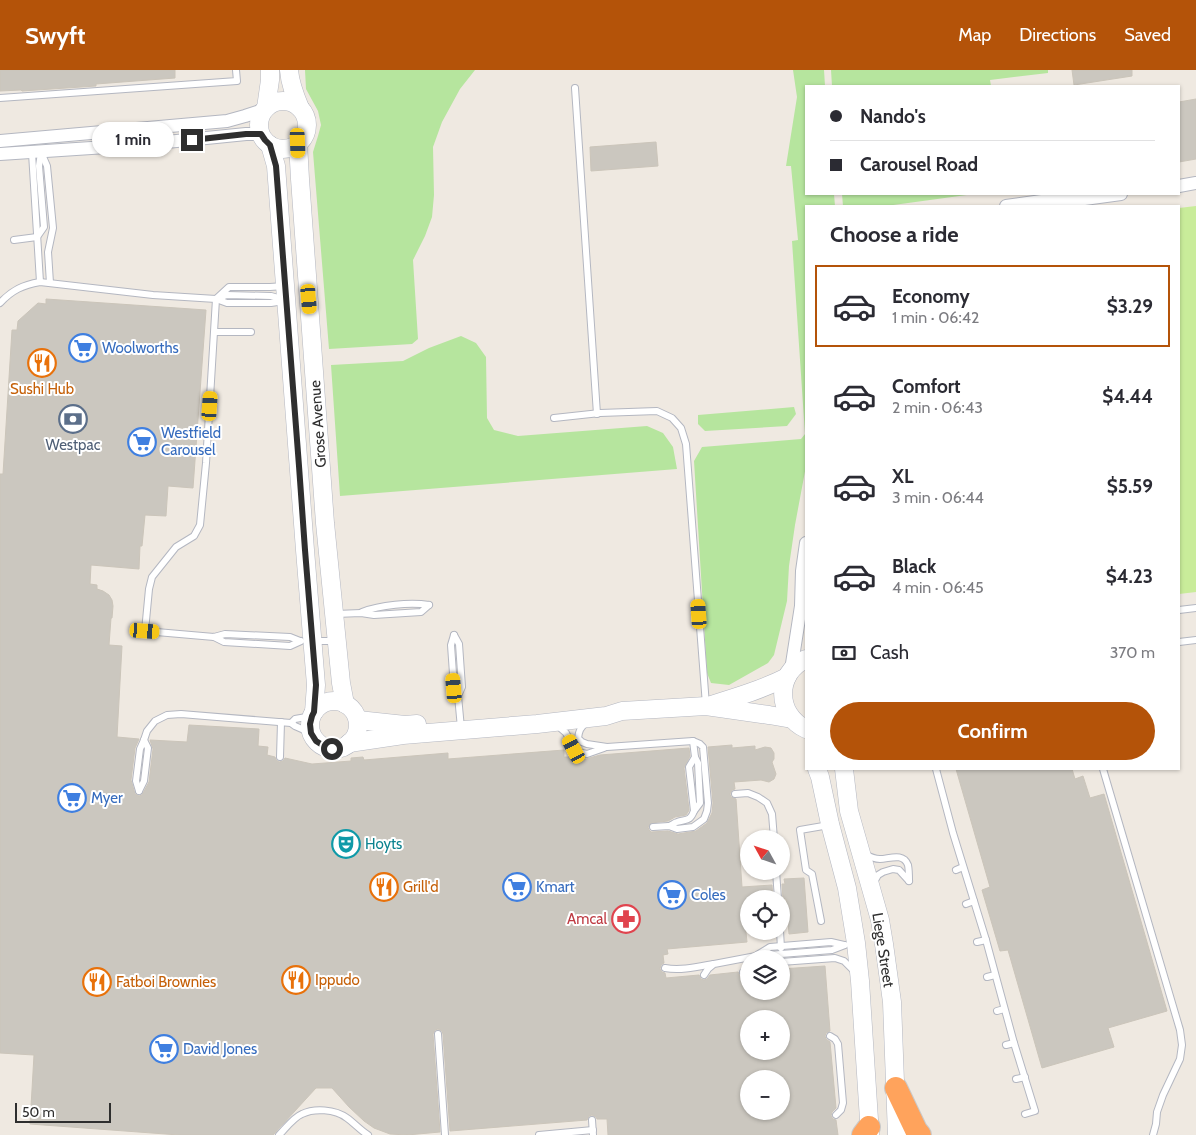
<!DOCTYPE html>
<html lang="en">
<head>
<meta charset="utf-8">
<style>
  body { margin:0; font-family:Cabin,sans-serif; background:#f7f7f7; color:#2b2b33; height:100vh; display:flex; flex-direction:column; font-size:19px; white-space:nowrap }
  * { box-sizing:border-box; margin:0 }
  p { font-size:16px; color:#7c7c81 }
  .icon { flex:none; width:28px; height:28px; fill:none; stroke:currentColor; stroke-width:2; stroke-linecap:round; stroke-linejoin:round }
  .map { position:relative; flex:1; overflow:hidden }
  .drawer { position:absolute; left:805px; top:135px; width:375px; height:565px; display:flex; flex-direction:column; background:#fff; border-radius:0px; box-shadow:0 1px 4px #0004 }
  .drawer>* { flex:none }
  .top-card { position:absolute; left:805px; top:15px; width:375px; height:110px; border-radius:0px; box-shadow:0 1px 4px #0004; display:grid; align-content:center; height:110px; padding:0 25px; background:#fff }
  .needle { width:32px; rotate:310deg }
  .fabs { position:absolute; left:740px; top:760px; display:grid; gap:10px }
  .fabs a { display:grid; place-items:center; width:50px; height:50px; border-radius:50%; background:#fff; box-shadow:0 1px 4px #0004; font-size:25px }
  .scale { position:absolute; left:15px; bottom:12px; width:96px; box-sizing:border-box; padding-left:5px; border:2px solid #2e2e2e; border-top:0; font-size:14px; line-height:18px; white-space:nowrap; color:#2e2e2e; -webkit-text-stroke:4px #fff; paint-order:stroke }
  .end { position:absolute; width:22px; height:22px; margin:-11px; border:6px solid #2e2e2e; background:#fff; box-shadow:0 0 0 2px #fff }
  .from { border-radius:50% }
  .bubble { position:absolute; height:35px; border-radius:18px; background:#fff; box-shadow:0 1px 4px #0004; font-size:16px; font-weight:700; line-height:35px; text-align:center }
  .car { position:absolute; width:15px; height:30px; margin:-15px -8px; border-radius:6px; box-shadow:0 0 4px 1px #0007; background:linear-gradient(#f5c518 24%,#345 0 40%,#f5c518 0 76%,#345 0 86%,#f5c518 0) }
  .top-card b { display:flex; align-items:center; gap:18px; height:48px; font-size:19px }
  .top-card b+b { border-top:1px solid #e1e1e2 }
  .top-card i { width:12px; height:12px; background:#2b2b33 }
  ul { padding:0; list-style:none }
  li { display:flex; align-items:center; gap:15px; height:82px; margin:0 10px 8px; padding:0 15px; border:2px solid transparent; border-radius:0px }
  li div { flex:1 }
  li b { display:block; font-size:19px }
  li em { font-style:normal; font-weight:700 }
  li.active { border-color:#b45309 }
  li>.icon { width:45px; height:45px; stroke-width:1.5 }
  h2 { padding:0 25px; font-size:22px; line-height:60px }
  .pay { display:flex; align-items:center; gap:12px; height:55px; padding:0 25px; font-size:19px }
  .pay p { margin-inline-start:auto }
  .cta { display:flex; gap:10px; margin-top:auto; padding:10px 25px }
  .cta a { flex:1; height:58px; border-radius:30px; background:#b45309; color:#fff; font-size:20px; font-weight:700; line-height:58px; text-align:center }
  header { display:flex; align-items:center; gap:30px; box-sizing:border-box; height:70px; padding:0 25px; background:#b45309; color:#fff }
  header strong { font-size:24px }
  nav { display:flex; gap:28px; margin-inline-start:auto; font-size:18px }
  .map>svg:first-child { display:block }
</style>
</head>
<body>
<header>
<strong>Swyft</strong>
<nav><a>Map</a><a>Directions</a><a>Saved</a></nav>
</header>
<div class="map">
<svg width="1196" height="1065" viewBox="0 0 1196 1065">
  <rect width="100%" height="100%" fill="#efe9e1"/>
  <g fill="#b6e59e">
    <polygon points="305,0 475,0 460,19 442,52 433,77 434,125 432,147 425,166 413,190 418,269 412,274 329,279 313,82 318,66 321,55 318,41 306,19"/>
    <polygon points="793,0 824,0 825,16 806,16 806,124 834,124 835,136 806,136 806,396 795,455 789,496 787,531 774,585 768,593 729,615 711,613 707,603 694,391 702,377 801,369 805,364 792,171 798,170 791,96 786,96 797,27"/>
    <polygon points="831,0 1048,0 1048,3 990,10 991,16 832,16"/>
    <polygon points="842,124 974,124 886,136 843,136"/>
    <polygon points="461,266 476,273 486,287 487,348 494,360 518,366 647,356 663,363 673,377 677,399 340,426 331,295 403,291 429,278"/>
    <polygon points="794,337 796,344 787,356 705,361 698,354 698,345"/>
  </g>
  <polygon fill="#c9ec9a" points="1196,136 1196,522 1179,524 1179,138"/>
  <g fill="#cbc7bf" stroke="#cbc5ba" fill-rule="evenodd">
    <polygon points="0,0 175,0 175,8 96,14 96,16 22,21 21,20 0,21"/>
    <polygon points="1072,0 1132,0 1132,6 1074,15"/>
    <polygon points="1196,29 1196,89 1179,92 1179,32"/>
    <polygon points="656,72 658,96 591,101 590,77"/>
    <path d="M46 229 206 240 193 418 168 416 166 446 145 445 142 476H140L139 499 91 495 90 514 97 515V519L103 521 109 525 112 530 113 536 112 548H111L109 575 122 576 117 667 139 669 135 678 131 710 135 724 139 726 142 725 149 712 153 679 150 670 187 672 189 655 259 659 258 676 268 677 267 685 275 687 276 690 279 692 283 691 285 688 312 694 351 691V688L363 687 364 690 448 683V689L564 680V687H576L586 689 600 685 689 678 690 686 684 698 689 740 688 742 686 745 675 747 668 751 651 753 648 757 649 760 651 762 668 761 678 764 696 761 707 753 712 743 713 733 708 677 732 675V678L755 676V680L765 677 771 678 774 683V689L772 692 776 704 774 709 769 712 761 710 734 712 735 719 732 720 730 724 731 727 736 729 742 817 772 815 773 829H749V853H745L747 872 667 879 668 884 663 885 664 893 661 895 660 899 662 902 665 903 666 908 699 905 701 909 704 910 707 909 710 905 738 902 740 906 744 907 749 903V921H781V899L825 896 830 961 826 963 825 966 826 969 830 972 836 1038 832 1042 831 1046 833 1049 836 1050 838 1065H608L607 1049H597L596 1047 592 1045 589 1046 587 1050 450 1061 443 964 442 961 438 959 435 960 433 964 440 1062 407 1065 390 1064 374 1058 364 1051 349 1037 332 1018H316L273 1065H179L30 1054 34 985 0 983V404H3L12 260H17L18 251 38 233 46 234ZM749 949H781V981H749ZM749 1009H781V1041H749Z"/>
    <polygon points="956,699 1072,699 1075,709 1083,706 1090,728 1104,724 1167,941 1108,958 1114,977 1042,998 1008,880 1000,881 982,820 990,817"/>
    <polygon points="804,808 808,862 789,864 786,829 783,829 782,814 785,814 784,809"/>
  </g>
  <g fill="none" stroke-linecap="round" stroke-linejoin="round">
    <defs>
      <g id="lane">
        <polyline points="575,18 597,344"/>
        <polyline points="0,28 237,11 236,0"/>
        <polyline points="41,82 47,96 53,158 48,182 50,213"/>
        <polyline points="32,83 40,212"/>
        <polyline points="14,170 37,167 44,157 39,96 41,83"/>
        <polyline points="284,216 270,217 229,217 216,229 206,393 200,455 194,466 176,477 152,507 149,519 145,561 214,567 225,564 290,567 300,571"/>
        <polyline points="216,229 227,233 271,233 284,231"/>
        <path d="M0 233C12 220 23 215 40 212L153 225 216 229 227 225 271 226 285 230"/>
        <polyline points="215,262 251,262"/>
        <polyline points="554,348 600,343 657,341 672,348 681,358 686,374 706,635"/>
        <polyline points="1179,540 1196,538"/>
        <path d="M362 542C380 535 410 532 429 535"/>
        <polyline points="336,544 361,543 374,545 421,542 429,535"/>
        <polyline points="454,565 451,575 454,618 458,626 461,658"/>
        <polyline points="454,565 459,574 462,617 458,626"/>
        <polyline points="214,567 224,572 290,576 301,571"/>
        <polyline points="313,571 336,571"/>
        <polyline points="1179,572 1196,570"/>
        <polyline points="291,653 295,649 312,646"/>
        <path d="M586 653C580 658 579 661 578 668L582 672 587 674 607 677 693 671 700 674 703 677 708 733 707 741 704 749 693 757 677 759 669 756 653 757"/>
        <polyline points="558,656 566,663 574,679 578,682 587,684 604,678"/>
        <polyline points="280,687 281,652"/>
        <polyline points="936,699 953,763 986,870 1014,973 1035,1041 1025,1044"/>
        <polyline points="1103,699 1180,960 1182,975 1180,989 1163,1025 1157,1042 1156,1054 1153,1065"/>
        <polyline points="139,721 136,711 140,679 144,670 147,661 155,651 167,645 181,644 291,653 295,656 311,663"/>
        <polyline points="139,721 144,711 148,678 144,670"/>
        <polyline points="735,724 748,723 758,727 767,733 772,744 774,769"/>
        <polyline points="694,741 700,733 698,693 695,687"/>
        <path d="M669 756C670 756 676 752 677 752 686 749 690 752 694 741L689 697 695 687 693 671"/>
        <path d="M865 784C870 787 874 789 880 789 889 789 903 782 908 795 909 800 909 806 909 811"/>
        <polyline points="956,800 963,797"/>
        <polyline points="776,801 778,829"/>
        <polyline points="874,812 878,805 883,802 893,799 899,800 909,811"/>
        <polyline points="966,834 974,831"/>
        <polyline points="821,851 812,804 806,800 800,760 829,755"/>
        <polyline points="780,861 781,878"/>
        <polyline points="977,872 986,870"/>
        <polyline points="757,885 770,877 831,872 844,875"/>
        <polyline points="781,892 835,888 844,891 854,901"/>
        <path d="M665 898C680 901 697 897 713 894"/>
        <polyline points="743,902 749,896"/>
        <polyline points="704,905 708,899 714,894 756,886 832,880 845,875"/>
        <polyline points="987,907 995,905"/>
        <polyline points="997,941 1004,939"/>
        <polyline points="438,964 445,1065"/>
        <polyline points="830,966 835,969 838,974 843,1033 841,1040 836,1045"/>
        <polyline points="1006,975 1014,973"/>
        <polyline points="1016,1009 1025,1007"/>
        <polyline points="592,1050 593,1065"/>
        <path d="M279 1065C285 1059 294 1047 302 1044 314 1038 335 1039 347 1048 354 1053 360 1060 368 1065"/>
        <polyline points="539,1065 593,1060"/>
      </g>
      <g id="street">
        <polyline points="0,71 227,51 245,46 266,39"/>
        <polyline points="0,84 137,75 246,64 261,64"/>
        <polyline points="1179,116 1196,113"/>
        <polyline points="1006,136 1049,130 1077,130 1121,124"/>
        <polyline points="791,600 801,536 802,501 806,473"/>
      </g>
      <g id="secondary">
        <path d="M289 0C290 14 295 26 300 38"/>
        <circle cx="283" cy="55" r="24"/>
        <polyline points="266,38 270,10 270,0"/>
        <polyline points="298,73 300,109 325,453 341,613 345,634"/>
        <polyline points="270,75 276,96 305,480 316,615 314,642"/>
        <path d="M806 589C775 603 776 645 806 659"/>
        <circle cx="334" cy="655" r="24"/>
        <path d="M711 635C737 627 763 619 787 607"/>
        <polyline points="358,650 405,655 417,654"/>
        <polyline points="349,673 403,665 537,654 606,646 622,641 706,636 769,645 792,649"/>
        <polyline points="817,699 820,707 830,754 847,818 856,873 860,911 870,1065"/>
        <polyline points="844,699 849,741 880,850 884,874 892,932 897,1065"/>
      </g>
      <g id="highway">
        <polyline points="896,1018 916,1060 920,1065"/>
        <polyline points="863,1065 869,1057"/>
      </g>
    </defs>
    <use href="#lane" stroke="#b4b7c1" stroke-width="8"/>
    <use href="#street" stroke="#b4b7c1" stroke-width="14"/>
    <use href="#secondary" stroke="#b4b7c1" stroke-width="19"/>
    <use href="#highway" stroke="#c9c9c9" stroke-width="24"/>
    <use href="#lane" stroke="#fff" stroke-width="6"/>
    <use href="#street" stroke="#fff" stroke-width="12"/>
    <use href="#secondary" stroke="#fff" stroke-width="18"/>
    <use href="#highway" stroke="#ffa35c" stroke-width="22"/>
  </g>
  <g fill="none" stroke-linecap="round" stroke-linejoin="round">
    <polyline stroke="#2e2e2e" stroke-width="6" points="192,70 246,64 261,64 265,70 270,75 276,96 299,396 305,480 316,615 314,642 312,646 310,654 311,663 316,671 324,676 332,679"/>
  </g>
  <defs>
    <symbol id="supermarket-ring" viewBox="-11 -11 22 22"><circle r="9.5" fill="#fff" stroke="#3f7fe0" stroke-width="1.5"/><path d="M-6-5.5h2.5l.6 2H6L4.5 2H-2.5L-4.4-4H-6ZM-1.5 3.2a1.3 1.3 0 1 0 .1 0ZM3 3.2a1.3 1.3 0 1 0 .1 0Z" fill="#3f7fe0"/></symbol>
    <symbol id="restaurant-ring" viewBox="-11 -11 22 22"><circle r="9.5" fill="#fff" stroke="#e8710a" stroke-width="1.5"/><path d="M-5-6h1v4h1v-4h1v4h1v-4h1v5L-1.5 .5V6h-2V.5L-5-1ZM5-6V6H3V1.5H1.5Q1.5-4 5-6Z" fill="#e8710a"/></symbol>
    <symbol id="bank-ring" viewBox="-11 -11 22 22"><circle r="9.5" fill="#fff" stroke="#5c6f8a" stroke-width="1.5"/><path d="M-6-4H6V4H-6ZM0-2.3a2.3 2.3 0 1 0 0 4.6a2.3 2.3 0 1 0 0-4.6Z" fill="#5c6f8a"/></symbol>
    <symbol id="theatre-ring" viewBox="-11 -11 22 22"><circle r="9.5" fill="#fff" stroke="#0f9aa8" stroke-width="1.5"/><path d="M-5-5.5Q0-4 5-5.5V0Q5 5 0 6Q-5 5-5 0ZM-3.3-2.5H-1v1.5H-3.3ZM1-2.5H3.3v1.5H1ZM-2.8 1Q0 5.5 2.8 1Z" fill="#0f9aa8"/></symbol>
    <symbol id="pharmacy-ring" viewBox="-11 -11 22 22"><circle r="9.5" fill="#fff" stroke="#e0444e" stroke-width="1.5"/><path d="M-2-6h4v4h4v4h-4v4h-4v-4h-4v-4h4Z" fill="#e0444e"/></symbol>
  </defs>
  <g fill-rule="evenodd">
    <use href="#supermarket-ring" x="67" y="262" width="32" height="32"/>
    <use href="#restaurant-ring" x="26" y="277" width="32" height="32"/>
    <use href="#bank-ring" x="57" y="333" width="32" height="32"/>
    <use href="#supermarket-ring" x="126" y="356" width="32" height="32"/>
    <use href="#supermarket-ring" x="56" y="712" width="32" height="32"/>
    <use href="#theatre-ring" x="330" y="758" width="32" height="32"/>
    <use href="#restaurant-ring" x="368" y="801" width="32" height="32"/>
    <use href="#supermarket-ring" x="501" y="801" width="32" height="32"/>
    <use href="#supermarket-ring" x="656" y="809" width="32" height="32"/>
    <use href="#pharmacy-ring" x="610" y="833" width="32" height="32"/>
    <use href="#restaurant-ring" x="280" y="894" width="32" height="32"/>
    <use href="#restaurant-ring" x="81" y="896" width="32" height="32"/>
    <use href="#supermarket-ring" x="148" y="963" width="32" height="32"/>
  </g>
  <g text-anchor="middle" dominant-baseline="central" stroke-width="4" stroke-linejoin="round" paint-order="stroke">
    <g font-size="15" fill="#366cbe" stroke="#fff" text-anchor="start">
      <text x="102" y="278">Woolworths</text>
      <text x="161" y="363">Westfield<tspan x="161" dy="17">Carousel</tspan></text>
      <text x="91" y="728">Myer</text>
      <text x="536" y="817">Kmart</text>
      <text x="691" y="825">Coles</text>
      <text x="183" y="979">David Jones</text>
    </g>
    <g font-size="15" fill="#c56008" stroke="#fff" text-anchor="start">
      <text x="42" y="319" text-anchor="middle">Sushi Hub</text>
      <text x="403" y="817">Grill'd</text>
      <text x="315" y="910">Ippudo</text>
      <text x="116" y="912">Fatboi Brownies</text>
    </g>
    <g font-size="15" fill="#2e2e2e" stroke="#fff">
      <text transform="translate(318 354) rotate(-94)">Grose Avenue</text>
      <text transform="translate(883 880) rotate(81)">Liege Street</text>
    </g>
    <g font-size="15" fill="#4e5e75" stroke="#fff">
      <text x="73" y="375">Westpac</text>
    </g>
    <g font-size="15" fill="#0d838f" stroke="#fff" text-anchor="start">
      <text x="365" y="774">Hoyts</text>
    </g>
    <g font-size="15" fill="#be3a42" stroke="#fff" text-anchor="end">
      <text x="607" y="849">Amcal</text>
    </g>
  </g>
</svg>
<div class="fabs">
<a><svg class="needle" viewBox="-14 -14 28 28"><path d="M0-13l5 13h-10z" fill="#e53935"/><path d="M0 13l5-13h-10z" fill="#7c7c81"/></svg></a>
<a><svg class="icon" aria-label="locate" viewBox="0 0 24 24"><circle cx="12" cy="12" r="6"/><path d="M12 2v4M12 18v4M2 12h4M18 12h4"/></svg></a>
<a><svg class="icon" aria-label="layers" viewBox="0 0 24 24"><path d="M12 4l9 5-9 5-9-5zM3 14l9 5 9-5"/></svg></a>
<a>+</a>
<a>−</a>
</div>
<div class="scale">50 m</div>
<i class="end from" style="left:332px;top:679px"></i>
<i class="end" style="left:192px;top:70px"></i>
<div class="bubble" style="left:92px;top:52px;width:82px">1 min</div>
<i class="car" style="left:298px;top:73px;rotate:178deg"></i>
<i class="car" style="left:309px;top:229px;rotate:175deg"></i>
<i class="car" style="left:210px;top:336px;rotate:4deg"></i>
<i class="car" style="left:699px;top:544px;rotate:356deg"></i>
<i class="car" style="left:145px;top:561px;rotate:94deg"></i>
<i class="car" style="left:454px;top:618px;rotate:355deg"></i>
<i class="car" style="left:574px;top:679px;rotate:332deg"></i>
<div class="top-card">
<b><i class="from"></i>Nando's</b>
<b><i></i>Carousel Road</b>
</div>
<section class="drawer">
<h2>Choose a ride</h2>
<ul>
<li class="active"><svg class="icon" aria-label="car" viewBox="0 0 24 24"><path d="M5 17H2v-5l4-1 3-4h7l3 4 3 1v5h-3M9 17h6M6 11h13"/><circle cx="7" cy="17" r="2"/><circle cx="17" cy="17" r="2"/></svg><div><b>Economy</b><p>1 min · 06:42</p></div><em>$3.29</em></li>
<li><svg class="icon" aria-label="car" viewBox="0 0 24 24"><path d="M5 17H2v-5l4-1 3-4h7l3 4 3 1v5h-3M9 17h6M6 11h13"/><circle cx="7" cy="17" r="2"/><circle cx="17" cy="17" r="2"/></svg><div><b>Comfort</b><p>2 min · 06:43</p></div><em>$4.44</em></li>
<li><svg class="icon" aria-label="car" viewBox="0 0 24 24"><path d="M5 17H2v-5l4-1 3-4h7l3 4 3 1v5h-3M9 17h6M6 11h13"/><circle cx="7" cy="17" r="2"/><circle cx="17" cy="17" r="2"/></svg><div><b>XL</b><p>3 min · 06:44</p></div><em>$5.59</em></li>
<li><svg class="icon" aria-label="car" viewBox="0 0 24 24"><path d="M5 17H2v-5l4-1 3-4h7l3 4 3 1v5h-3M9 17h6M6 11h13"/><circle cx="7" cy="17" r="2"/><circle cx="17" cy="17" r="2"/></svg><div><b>Black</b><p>4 min · 06:45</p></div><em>$4.23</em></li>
</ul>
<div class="pay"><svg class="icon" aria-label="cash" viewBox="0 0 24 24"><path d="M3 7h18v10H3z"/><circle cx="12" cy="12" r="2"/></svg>Cash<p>370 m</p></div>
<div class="cta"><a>Confirm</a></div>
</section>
</div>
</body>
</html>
